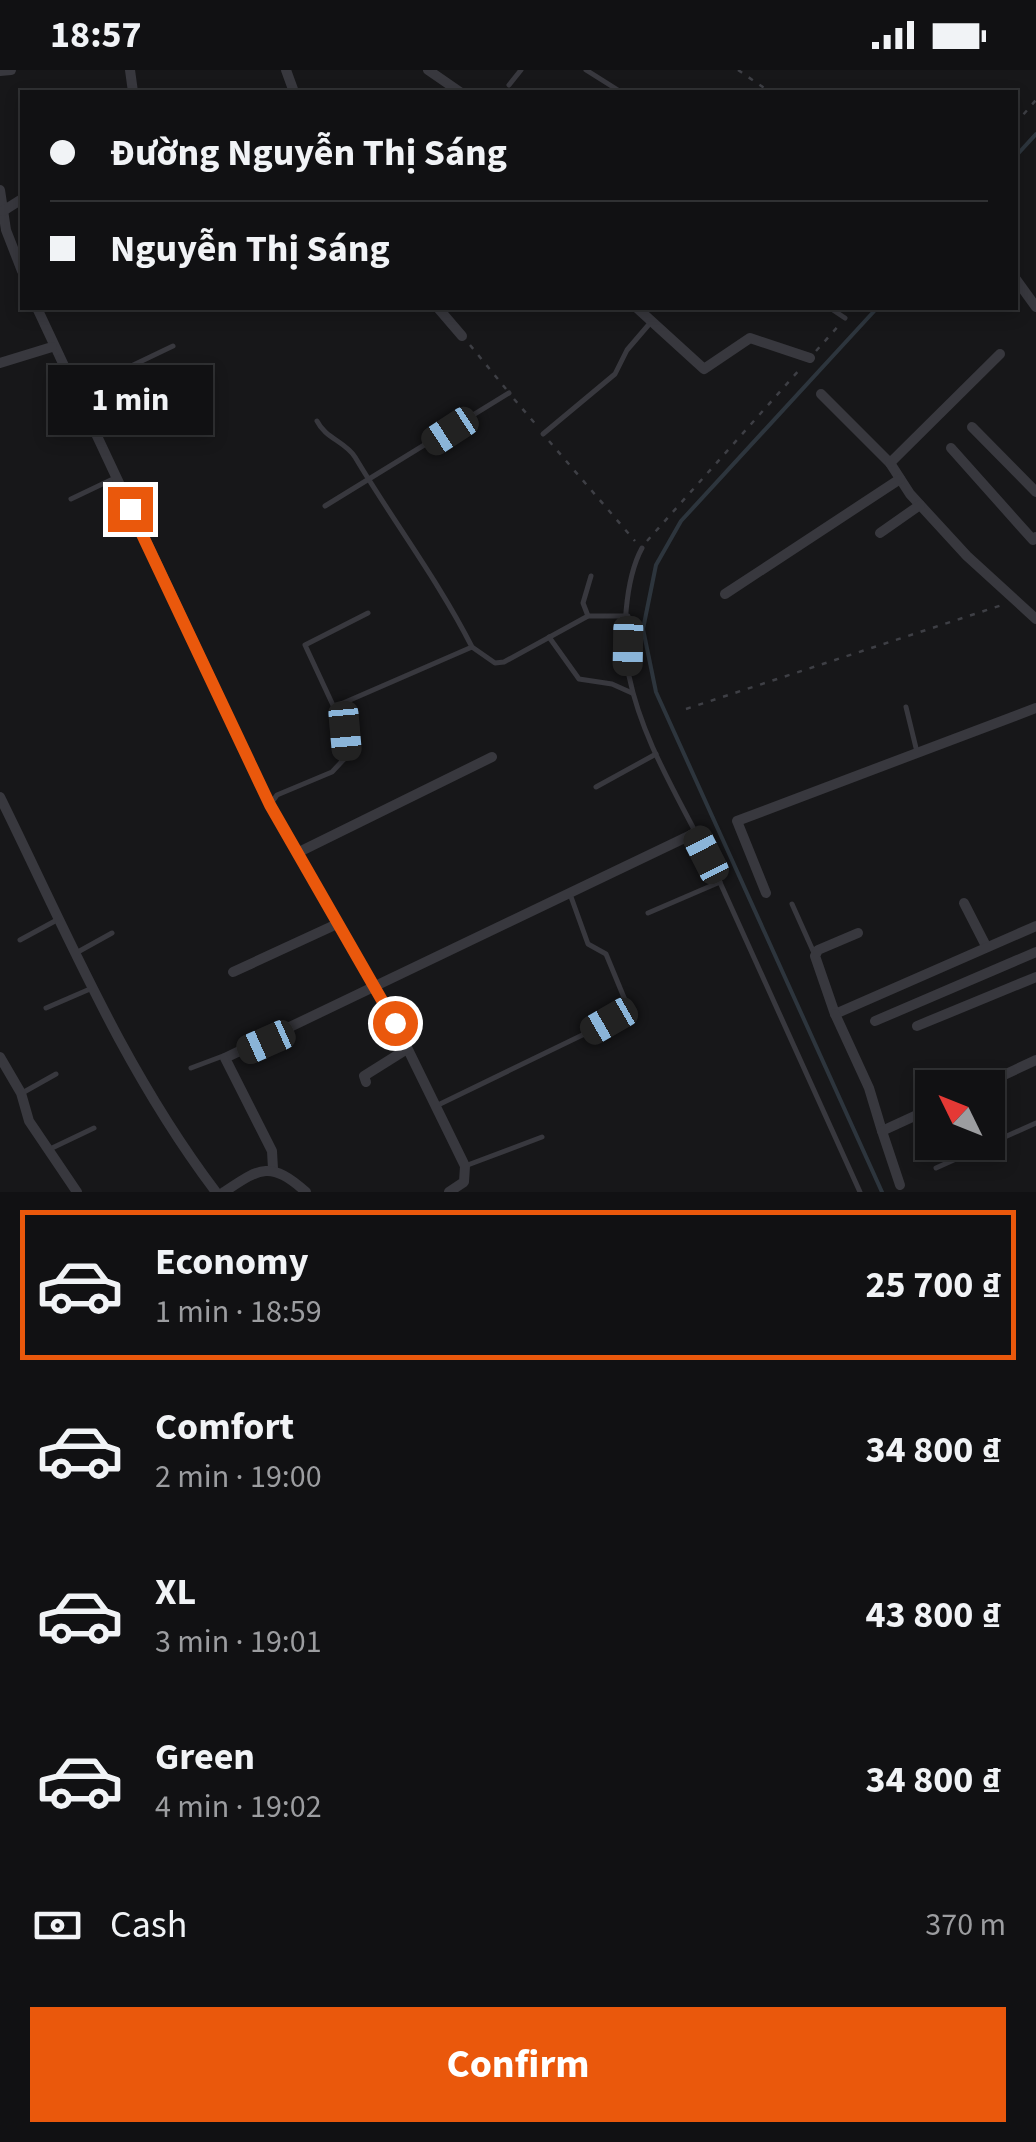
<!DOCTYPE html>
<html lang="en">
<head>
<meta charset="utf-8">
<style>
  body { margin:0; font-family:"Source Sans 3",sans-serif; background:#1a1a1c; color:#f1f3f6; height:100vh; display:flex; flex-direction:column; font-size:38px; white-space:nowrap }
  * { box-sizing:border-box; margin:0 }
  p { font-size:32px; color:#9c9da0 }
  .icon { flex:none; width:55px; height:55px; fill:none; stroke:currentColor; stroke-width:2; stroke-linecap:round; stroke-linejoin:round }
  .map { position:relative; height:1122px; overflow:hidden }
  .panel { display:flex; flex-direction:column; background:#111113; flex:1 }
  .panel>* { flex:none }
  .top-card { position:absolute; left:20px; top:20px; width:998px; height:220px; border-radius:0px; box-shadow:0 5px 15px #0003,0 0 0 2px #303133; display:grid; align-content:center; height:220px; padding:0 30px; background:#111113 }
  .needle { width:65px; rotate:313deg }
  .tools { position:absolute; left:915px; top:1000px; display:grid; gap:20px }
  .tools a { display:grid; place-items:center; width:90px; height:90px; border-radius:0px; background:#111113; box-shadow:0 5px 15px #0003,0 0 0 2px #303133; font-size:50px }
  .end { position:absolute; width:45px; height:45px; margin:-22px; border:12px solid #ea580c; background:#fff; box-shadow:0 0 0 5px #fff }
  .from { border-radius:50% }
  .bubble { position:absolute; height:70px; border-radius:0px; background:#111113; box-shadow:0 5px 15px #0003,0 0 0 2px #303133; font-size:32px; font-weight:700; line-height:70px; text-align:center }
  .car { position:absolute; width:30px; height:60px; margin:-30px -15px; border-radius:12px; box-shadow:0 0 8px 2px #0007; background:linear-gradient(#222 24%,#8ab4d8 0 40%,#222 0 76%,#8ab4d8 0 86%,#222 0) }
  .top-card b { display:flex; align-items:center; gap:35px; height:95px; font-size:38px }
  .top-card b+b { border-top:2px solid #303133 }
  .top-card i { width:25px; height:25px; background:#f1f3f6 }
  ul { padding:18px 0 0; list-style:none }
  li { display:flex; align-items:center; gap:30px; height:150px; margin:0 20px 15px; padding:0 10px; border:5px solid transparent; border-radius:0px }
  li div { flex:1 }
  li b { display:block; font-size:38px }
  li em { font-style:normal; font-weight:700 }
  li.selected { border-color:#ea580c }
  li>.icon { width:90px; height:90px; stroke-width:1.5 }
  .pay { display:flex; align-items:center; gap:25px; height:110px; padding:0 30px; font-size:38px }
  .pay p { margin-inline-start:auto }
  .button { display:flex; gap:20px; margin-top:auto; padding:20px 30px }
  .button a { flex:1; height:115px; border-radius:0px; background:#ea580c; color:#fff; font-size:40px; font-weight:700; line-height:115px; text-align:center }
  .status { display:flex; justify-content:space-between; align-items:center; height:70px; padding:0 50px; background:#111113; direction:ltr }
  .status svg { height:28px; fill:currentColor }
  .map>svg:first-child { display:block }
</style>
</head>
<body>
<div class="status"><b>18:57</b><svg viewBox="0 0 49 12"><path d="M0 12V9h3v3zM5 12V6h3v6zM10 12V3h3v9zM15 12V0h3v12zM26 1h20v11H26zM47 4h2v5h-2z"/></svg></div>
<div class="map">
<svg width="1036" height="1122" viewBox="0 0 1036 1122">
  <rect width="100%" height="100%" fill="#171719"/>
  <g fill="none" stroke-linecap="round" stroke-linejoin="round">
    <g stroke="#2d353d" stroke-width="4">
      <polyline points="1015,87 1036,64"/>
      <polyline points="877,238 681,451 656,495 643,559 656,622 882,1122"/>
    </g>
    <g stroke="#3e3f45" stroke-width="2.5" stroke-dasharray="5 8" stroke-linecap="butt">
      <polyline points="738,0 770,22"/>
      <polyline points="1015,54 1036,30"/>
      <polyline points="470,275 506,319"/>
      <polyline points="816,281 841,253"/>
      <polyline points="514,329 538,357"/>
      <polyline points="549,371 635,471"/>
      <polyline points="647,471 801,298"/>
      <polyline points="686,639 1005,534"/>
    </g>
    <g stroke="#38383e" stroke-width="5">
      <polyline points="586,0 621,22"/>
      <polyline points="509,15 521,0"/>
      <polyline points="830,238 845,248"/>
      <polyline points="77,322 173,276"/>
      <path d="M317 351C325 368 346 372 355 387 393 451 438 510 472 577L334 637"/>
      <polyline points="543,364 615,304 627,280 651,252"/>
      <polyline points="71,429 115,408"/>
      <polyline points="325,436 509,323"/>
      <path d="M642 478C625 509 621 571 629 606 644 679 688 741 718 808 765 913 812 1018 860 1122"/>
      <polyline points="588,546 583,533 591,506"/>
      <polyline points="549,567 579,609 612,614 632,623"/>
      <polyline points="472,577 495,593 504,592 588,546 628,546"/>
      <polyline points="906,637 917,682"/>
      <polyline points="596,717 656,684"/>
      <polyline points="272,732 277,725 332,702 347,686 345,661 305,575 368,543"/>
      <polyline points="792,834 814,883"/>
      <polyline points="648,843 720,812"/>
      <polyline points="20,870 55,851"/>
      <polyline points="76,883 112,863"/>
      <polyline points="46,938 90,919"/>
      <polyline points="191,998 223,986"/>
      <polyline points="24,1022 56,1004"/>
      <polyline points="438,1035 630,942 606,884 588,874 570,824"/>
      <polyline points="50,1079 94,1058"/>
      <polyline points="465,1096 542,1067"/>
      <polyline points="936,1098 1036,1053"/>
    </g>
    <g stroke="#38383e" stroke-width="10">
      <polyline points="130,0 133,22"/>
      <polyline points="286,0 294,22"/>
      <polyline points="428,0 460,22"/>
      <polyline points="0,1 11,0"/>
      <polyline points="0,120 6,160 22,201"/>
      <polyline points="3,141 22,129"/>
      <polyline points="1015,208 1036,237"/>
      <polyline points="37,238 270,735 395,953 465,1096 464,1112 449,1122"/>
      <polyline points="438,238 462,266"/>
      <polyline points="637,238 704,299 750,268 810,288"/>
      <polyline points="0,293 52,277"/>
      <polyline points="821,324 890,393 910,424 967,486 1036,549"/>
      <polyline points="972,357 1036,422"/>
      <polyline points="951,378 1033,470 1036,467"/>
      <polyline points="890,393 1000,284"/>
      <polyline points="880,463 920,435"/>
      <polyline points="725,524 900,409"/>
      <path d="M0 727C67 863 123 999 216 1122"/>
      <polyline points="297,783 492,687"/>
      <polyline points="766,823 737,751 1036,638"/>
      <polyline points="964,833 986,876"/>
      <polyline points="858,863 818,880 815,886 835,944 1036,856"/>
      <polyline points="233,902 337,854"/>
      <polyline points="835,944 869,1018 882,1061"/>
      <polyline points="875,951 1036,882"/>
      <polyline points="917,956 1036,907"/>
      <polyline points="0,987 21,1023 29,1051 77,1122"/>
      <polyline points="366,1012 364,1006 407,979"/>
      <polyline points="976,1018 1036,990"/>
      <polyline points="273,1099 272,1081 225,988 695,763"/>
      <polyline points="900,1115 882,1061 932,1038"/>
      <path d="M224 1122C260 1098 270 1090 306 1122"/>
    </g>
  </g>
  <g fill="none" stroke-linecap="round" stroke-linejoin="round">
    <polyline stroke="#ea580c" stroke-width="12" points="130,439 270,735 395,953"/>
  </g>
</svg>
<div class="tools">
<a><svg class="needle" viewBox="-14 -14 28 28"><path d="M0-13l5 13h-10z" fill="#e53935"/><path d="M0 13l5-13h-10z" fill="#9c9da0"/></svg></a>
</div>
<i class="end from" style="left:395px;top:953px"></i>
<i class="end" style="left:130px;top:439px"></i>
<div class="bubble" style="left:48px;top:295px;width:165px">1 min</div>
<i class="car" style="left:450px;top:361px;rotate:237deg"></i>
<i class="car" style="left:628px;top:576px;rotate:181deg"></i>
<i class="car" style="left:345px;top:661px;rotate:175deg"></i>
<i class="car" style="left:706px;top:785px;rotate:333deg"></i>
<i class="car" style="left:609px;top:951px;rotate:240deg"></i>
<i class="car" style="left:266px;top:972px;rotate:246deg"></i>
<div class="top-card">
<b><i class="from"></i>Đường Nguyễn Thị Sáng</b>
<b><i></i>Nguyễn Thị Sáng</b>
</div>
</div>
<section class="panel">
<ul>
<li class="selected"><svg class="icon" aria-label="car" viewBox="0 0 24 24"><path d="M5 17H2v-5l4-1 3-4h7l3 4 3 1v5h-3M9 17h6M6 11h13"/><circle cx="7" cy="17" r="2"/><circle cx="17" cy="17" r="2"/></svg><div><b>Economy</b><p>1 min · 18:59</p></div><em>25 700 ₫</em></li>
<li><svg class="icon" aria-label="car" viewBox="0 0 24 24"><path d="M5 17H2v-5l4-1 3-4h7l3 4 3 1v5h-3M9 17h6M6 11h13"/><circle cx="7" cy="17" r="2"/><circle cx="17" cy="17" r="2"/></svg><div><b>Comfort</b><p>2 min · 19:00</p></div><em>34 800 ₫</em></li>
<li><svg class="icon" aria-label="car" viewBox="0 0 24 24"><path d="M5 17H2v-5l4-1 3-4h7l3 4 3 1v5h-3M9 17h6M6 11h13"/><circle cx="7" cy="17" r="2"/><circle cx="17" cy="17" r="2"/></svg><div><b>XL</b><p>3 min · 19:01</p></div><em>43 800 ₫</em></li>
<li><svg class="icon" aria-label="car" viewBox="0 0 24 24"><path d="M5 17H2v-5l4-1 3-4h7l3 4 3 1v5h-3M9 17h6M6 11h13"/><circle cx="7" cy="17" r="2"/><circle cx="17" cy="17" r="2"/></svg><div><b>Green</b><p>4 min · 19:02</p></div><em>34 800 ₫</em></li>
</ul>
<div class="pay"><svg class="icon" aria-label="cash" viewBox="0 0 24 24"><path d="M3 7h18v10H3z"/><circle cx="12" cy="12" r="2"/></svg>Cash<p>370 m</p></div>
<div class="button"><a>Confirm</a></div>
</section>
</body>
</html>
